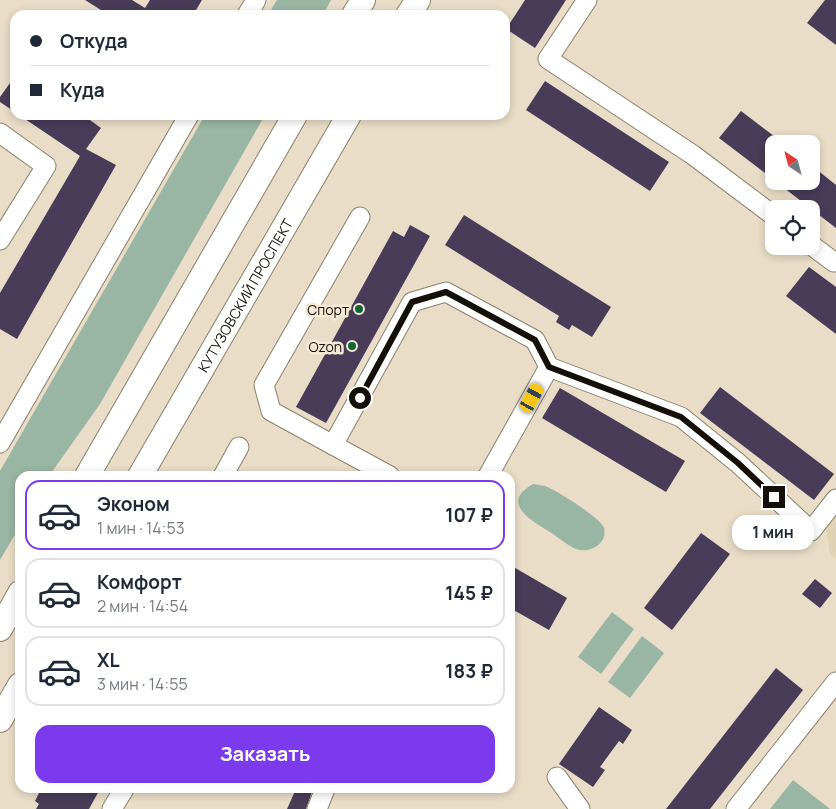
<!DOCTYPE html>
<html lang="ru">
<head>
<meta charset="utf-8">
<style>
  body { margin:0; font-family:Manrope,sans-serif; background:#f2f2f3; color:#1f2937; height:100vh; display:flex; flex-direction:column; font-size:19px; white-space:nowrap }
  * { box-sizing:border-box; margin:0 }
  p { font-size:16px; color:#747a83 }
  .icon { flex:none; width:28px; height:28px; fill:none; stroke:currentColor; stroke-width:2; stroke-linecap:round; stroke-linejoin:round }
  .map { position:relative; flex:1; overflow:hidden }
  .details { position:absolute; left:15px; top:471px; width:500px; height:322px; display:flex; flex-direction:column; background:#fff; border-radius:15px; box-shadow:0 2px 8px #0003 }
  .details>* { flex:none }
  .hud { position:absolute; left:10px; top:10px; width:500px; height:110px; border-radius:15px; box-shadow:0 2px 8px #0003; display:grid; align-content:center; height:110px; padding:0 20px; background:#fff }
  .needle { width:32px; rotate:324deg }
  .buttons { position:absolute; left:765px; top:135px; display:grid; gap:10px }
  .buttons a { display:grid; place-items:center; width:55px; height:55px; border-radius:10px; background:#fff; box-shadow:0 2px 8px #0003; font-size:25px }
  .end { position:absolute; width:22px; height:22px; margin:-11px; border:6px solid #141009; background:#fff; box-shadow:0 0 0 2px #fff }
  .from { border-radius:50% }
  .bubble { position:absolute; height:35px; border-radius:15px; background:#fff; box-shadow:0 2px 8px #0003; font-size:16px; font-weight:700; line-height:35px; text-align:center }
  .car { position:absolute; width:15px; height:30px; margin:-15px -8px; border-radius:6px; box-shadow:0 0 4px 1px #0007; background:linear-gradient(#f5c518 24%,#345 0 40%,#f5c518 0 76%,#345 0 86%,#f5c518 0) }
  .hud b { display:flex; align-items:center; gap:18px; height:48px; font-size:19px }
  .hud b+b { border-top:1px solid #e0e1e3 }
  .hud i { width:12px; height:12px; background:#1f2937 }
  ul { padding:9px 0 0; list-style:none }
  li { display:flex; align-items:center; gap:15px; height:70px; margin:0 10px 8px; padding:0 10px; border:2px solid #e0e1e3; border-radius:15px }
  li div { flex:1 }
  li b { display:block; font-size:19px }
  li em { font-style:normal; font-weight:700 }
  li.current { border-color:#7c3aed }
  li>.icon { width:45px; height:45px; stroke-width:1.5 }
  .button { display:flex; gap:10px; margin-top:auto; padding:10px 20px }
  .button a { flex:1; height:58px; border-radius:15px; background:#7c3aed; color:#fff; font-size:20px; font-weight:700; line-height:58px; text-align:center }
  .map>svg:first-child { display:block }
</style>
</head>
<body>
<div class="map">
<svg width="836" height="809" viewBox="0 0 836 809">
  <rect width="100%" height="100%" fill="#e9ddc7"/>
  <polygon fill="#e1d1b5" points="836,514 836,559 830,554 826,527"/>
  <g fill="#99b6a4">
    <polygon points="277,0 331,0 323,15 268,15"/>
    <polygon points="205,115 265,115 100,404 49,476 20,476 20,526 0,560 0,471"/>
    <path d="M533 484C537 485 541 485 545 486 556 490 601 518 604 528 608 544 589 554 576 549 567 545 559 538 550 532 532 521 499 503 533 484Z"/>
    <polygon points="612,612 634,629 601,674 578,657"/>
    <polygon points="642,636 664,653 630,698 608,682"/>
    <polygon points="793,780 830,809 770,809"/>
  </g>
  <g fill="#483c59">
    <polygon points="85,0 132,0 145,8 150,0 202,0 193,15 109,15"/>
    <polygon points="525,0 566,0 535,48 506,29"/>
    <polygon points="825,0 836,0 836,45 807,23"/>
    <polygon points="15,76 15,112 0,102 0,97"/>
    <polygon points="545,81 669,162 650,191 526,110"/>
    <polygon points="741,111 774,136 774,180 719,138"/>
    <polygon points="19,115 83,115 101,128 86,149 116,165 17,339 0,329 0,293 80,156"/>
    <polygon points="811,165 836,185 836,228 775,181 811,181"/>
    <polygon points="464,215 611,307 592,337 572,325 569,330 556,322 559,316 445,245"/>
    <polygon points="410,225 430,236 326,423 296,407 393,231 404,237"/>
    <polygon points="809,267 836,287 836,334 786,296"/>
    <polygon points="720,387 834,474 814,500 700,413"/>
    <polygon points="560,388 685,461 666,492 542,418"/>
    <polygon points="701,533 730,554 672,630 644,608"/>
    <polygon points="510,565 567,598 549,630 510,608"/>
    <polygon points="815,579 832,593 820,608 802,594"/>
    <polygon points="776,668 803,690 710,809 666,809"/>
    <polygon points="599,707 632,730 623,744 619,741 600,767 605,770 593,787 559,764"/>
    <polygon points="41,789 100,789 89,809 36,809 39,804 35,801"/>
    <polygon points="296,789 313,789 306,809 287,809"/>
  </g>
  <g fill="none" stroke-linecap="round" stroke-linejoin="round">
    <defs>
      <g id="minor">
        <polyline points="587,0 548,59 693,155 774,216"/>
        <polyline points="247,15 256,0"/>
        <polyline points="0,133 46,166 0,240"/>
        <polyline points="811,245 834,262"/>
        <polyline points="0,443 189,115"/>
        <polyline points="333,445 271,411 264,385 360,217"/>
        <polyline points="223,476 239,447"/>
        <polyline points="390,476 333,445 412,302 446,292 535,340 549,367 681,417 738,463 811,531 836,499"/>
        <polyline points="488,476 549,367"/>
        <polyline points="557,777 580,809"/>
        <polyline points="112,809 124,789"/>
        <polyline points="317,809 325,789"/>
        <polyline points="736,809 836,682"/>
      </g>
      <g id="major">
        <polyline points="354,15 363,0"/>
        <polyline points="408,15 418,0"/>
        <polyline points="87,476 295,115"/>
        <path id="s1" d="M140 476 349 115"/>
        <polyline points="0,629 20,593"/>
        <polyline points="0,720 20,685"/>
      </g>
    </defs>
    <use href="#minor" stroke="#8a806c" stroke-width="21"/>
    <use href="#major" stroke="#8a806c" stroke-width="26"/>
    <use href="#minor" stroke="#fff" stroke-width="19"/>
    <use href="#major" stroke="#fff" stroke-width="24"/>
  </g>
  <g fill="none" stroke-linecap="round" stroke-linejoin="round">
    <polyline stroke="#141009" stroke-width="6" points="360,398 412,302 446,292 535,340 549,367 681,417 738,463 774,497"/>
  </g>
  <g fill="#0e6739" stroke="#f6ead4" stroke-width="2">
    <circle cx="359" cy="309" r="5"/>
    <circle cx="352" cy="346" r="5"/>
  </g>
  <g text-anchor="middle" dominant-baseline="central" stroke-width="5" stroke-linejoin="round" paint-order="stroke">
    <g font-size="14" fill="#141009" stroke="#f6ead4">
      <text stroke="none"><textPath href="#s1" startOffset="209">КУТУЗОВСКИЙ ПРОСПЕКТ</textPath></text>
    </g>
    <g font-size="14" fill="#141009" stroke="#f6ead4" text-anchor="end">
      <text x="349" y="309">Спорт</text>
      <text x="342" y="346">Ozon</text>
    </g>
  </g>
</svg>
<div class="buttons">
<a><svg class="needle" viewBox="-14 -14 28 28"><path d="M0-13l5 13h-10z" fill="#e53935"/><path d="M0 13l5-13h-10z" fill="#747a83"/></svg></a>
<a><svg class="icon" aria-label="locate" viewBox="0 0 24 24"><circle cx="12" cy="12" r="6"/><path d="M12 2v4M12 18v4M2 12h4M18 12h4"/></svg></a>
</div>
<i class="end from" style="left:360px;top:398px"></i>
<i class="end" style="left:774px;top:497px"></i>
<div class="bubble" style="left:732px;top:515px;width:82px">1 мин</div>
<i class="car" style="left:532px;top:398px;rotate:29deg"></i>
<div class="hud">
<b><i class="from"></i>Откуда</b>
<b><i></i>Куда</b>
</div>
<section class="details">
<ul>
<li class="current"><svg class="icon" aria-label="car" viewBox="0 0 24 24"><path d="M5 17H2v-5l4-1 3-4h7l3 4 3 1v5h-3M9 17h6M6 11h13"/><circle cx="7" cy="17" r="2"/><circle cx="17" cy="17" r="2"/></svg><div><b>Эконом</b><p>1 мин · 14:53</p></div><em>107 ₽</em></li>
<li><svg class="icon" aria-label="car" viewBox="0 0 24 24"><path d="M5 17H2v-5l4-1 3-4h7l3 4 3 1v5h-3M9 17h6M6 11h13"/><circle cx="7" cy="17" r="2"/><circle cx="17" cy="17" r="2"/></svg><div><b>Комфорт</b><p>2 мин · 14:54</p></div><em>145 ₽</em></li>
<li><svg class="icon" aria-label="car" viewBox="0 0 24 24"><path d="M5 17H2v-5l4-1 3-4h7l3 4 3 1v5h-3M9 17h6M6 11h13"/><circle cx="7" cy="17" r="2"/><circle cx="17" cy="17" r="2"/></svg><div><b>XL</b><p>3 мин · 14:55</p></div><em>183 ₽</em></li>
</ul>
<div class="button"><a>Заказать</a></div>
</section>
</div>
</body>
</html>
